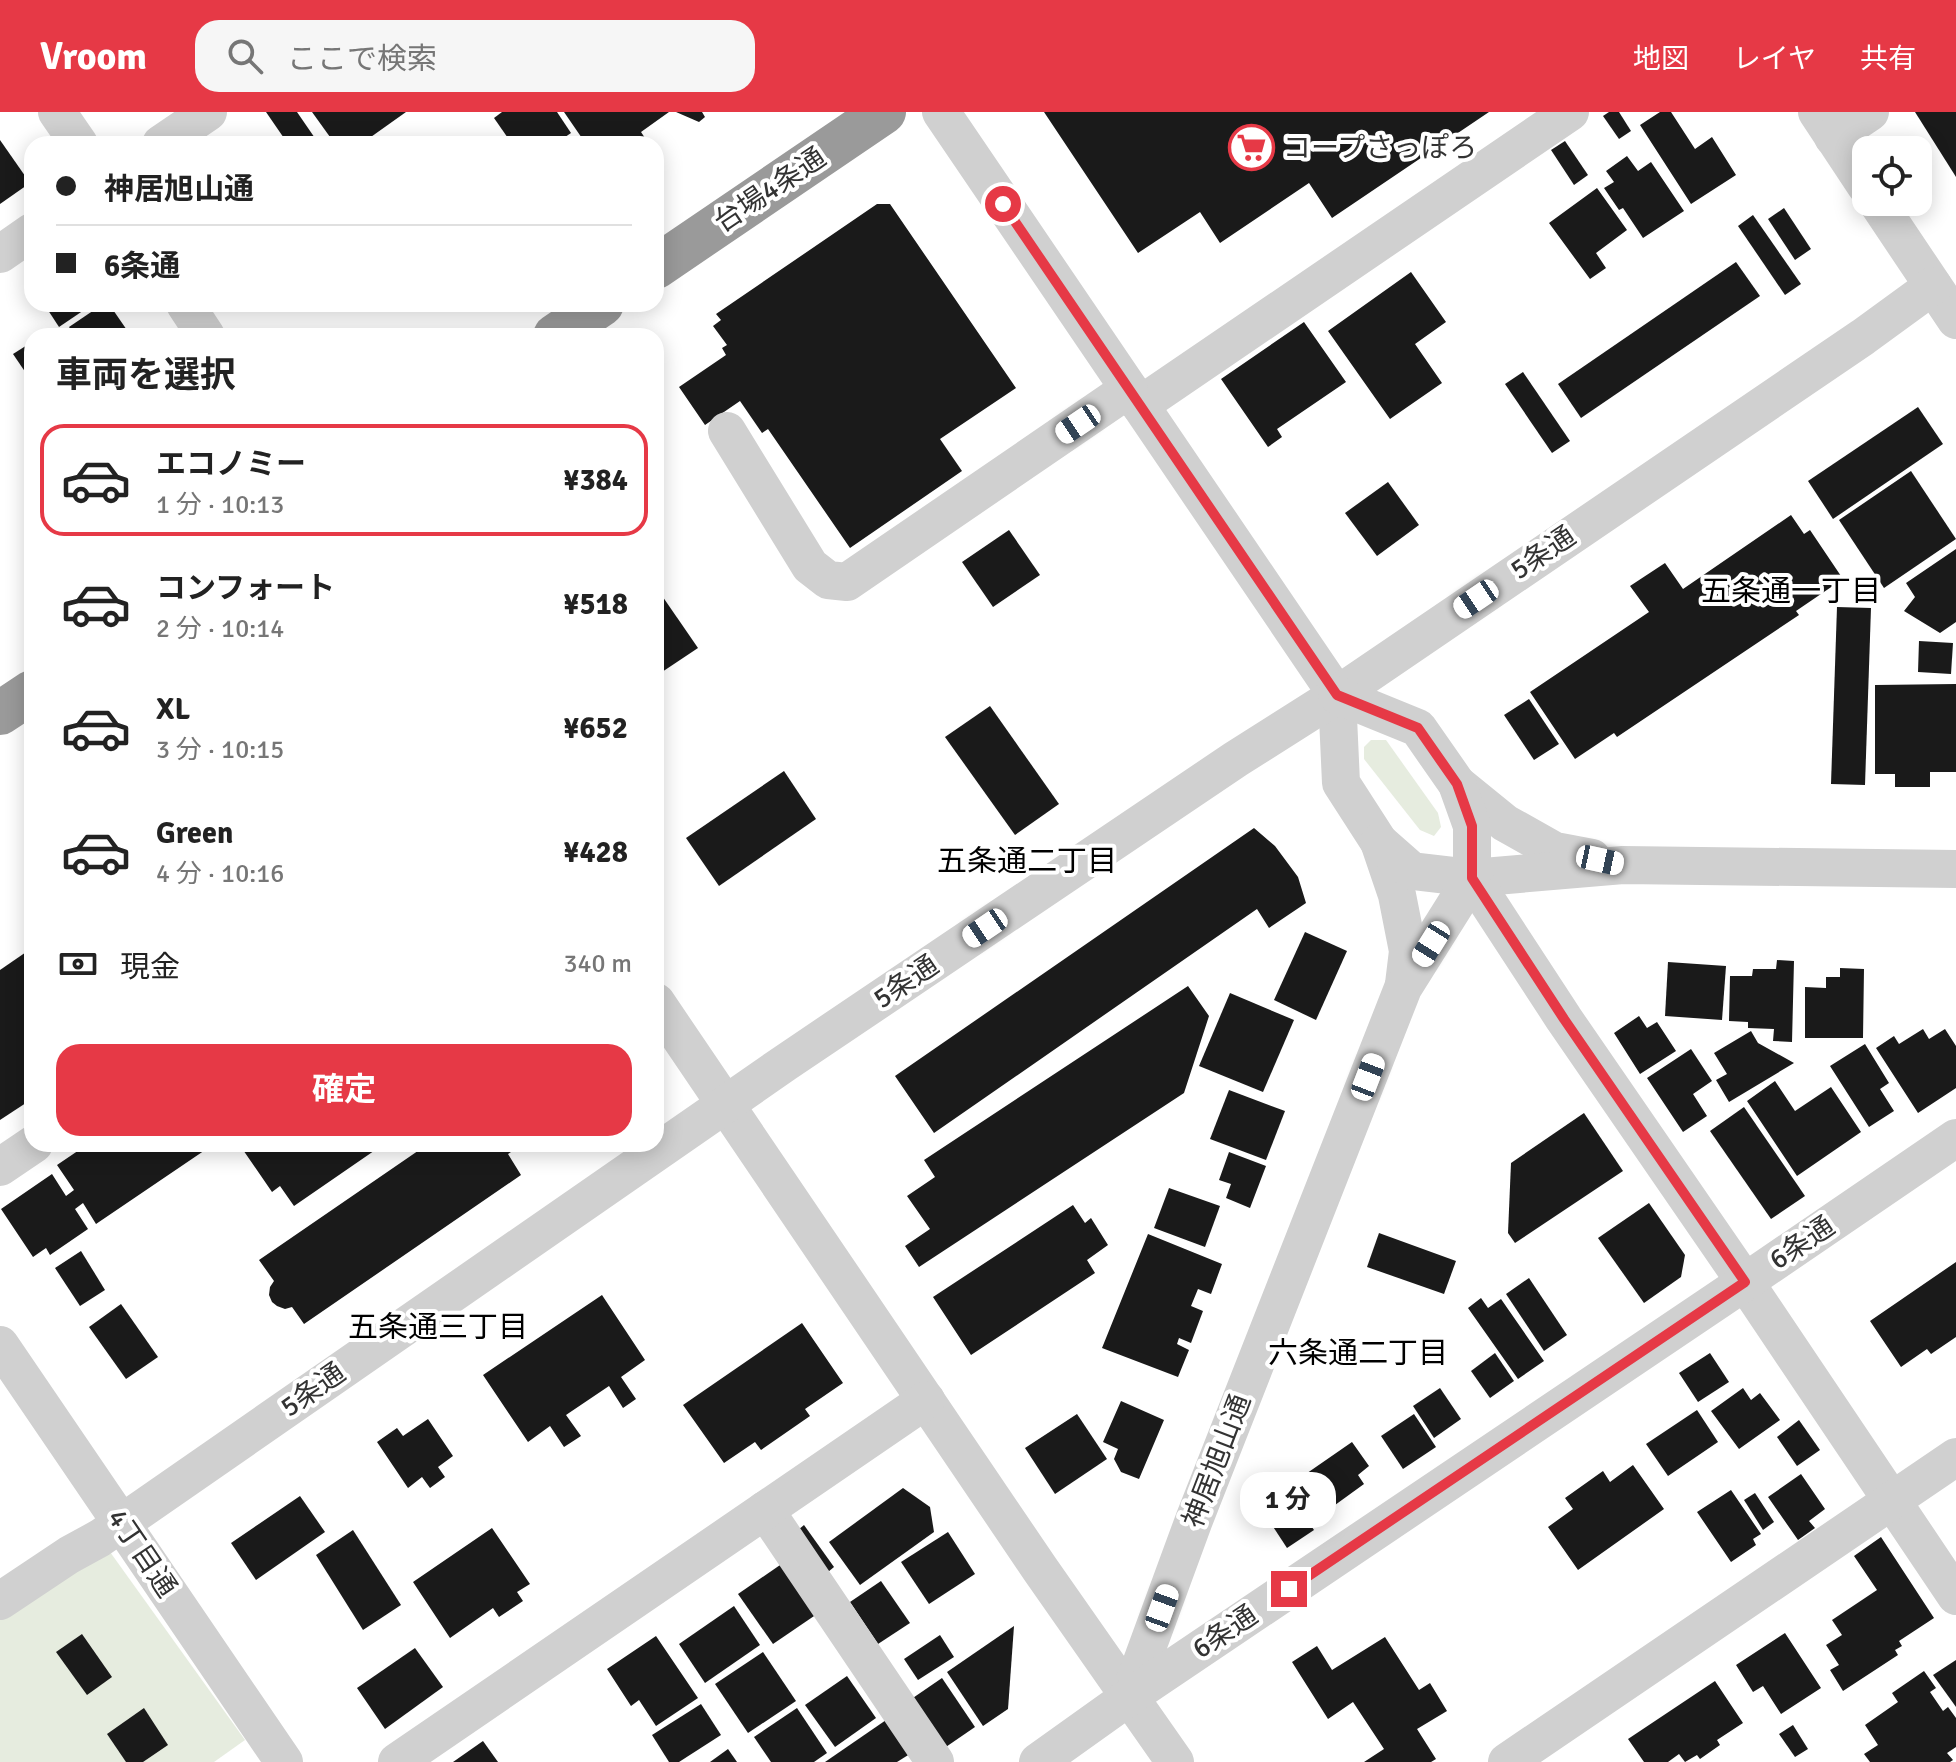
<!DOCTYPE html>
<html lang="ja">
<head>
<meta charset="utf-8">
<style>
  body { margin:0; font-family:Signika,"Noto Sans JP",sans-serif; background:#f6f6f6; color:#222; height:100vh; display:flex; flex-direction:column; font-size:30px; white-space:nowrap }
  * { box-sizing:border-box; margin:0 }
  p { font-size:26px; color:#767676 }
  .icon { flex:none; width:44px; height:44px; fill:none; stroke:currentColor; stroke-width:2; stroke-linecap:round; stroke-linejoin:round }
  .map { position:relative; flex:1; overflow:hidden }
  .drawer { position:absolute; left:24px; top:216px; width:640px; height:824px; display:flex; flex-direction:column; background:#fff; border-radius:24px; box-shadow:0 4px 20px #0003 }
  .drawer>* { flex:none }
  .top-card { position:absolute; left:24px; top:24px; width:640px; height:176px; border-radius:24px; box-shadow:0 4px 20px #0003; display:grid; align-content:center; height:176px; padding:0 32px; background:#fff }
  .controls { position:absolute; left:1852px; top:24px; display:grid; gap:16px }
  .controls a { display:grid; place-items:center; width:80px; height:80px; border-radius:16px; background:#fff; box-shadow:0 4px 20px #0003; font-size:40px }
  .end { position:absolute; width:36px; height:36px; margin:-18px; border:10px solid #e63946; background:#fff; box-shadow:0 0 0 4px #fff }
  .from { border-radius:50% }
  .bubble { position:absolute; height:56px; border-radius:24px; background:#fff; box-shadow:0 4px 20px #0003; font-size:26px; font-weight:700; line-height:56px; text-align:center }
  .car { position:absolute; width:24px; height:48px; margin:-24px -12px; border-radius:10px; box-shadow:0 0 6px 2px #0007; background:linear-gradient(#fff 24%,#345 0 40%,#fff 0 76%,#345 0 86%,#fff 0) }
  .top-card b { display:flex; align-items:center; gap:28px; height:76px; font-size:30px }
  .top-card b+b { border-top:2px solid #e0e0e0 }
  .top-card i { width:20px; height:20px; background:#222 }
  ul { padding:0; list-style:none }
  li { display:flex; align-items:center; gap:24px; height:112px; margin:0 16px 12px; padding:0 16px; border:4px solid transparent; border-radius:24px }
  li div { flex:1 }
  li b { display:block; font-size:30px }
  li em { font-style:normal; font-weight:700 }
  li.active { border-color:#e63946 }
  li>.icon { width:72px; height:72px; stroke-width:1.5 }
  h2 { padding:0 32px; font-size:36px; line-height:96px }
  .pay { display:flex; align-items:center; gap:20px; height:88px; padding:0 32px; font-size:30px }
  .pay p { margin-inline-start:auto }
  .cta { display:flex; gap:16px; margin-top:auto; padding:16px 32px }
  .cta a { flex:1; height:92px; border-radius:24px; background:#e63946; color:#fff; font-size:32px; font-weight:700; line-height:92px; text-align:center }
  header { display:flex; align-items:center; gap:48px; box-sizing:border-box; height:112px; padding:0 40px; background:#e63946; color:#fff }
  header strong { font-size:38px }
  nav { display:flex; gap:44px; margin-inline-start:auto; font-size:28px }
  .search { width:560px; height:72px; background:#f6f6f6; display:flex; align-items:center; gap:20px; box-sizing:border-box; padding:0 28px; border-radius:24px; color:#767676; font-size:30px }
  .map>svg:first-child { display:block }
</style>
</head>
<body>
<header>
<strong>Vroom</strong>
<div class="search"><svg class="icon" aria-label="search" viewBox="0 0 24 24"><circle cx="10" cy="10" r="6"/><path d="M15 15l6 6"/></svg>ここで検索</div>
<nav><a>地図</a><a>レイヤ</a><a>共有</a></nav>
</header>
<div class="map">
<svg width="1956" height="1650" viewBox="0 0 1956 1650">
  <rect width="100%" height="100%" fill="#fff"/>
  <g fill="#e6ecdf">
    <polygon points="1371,628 1386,628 1438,701 1441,715 1434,724 1420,718 1364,647 1364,635"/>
    <polygon points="100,1426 245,1628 214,1650 0,1650 0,1489"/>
  </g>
  <g fill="#1a1a1a">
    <polygon points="266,0 297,0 319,32 288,32"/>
    <polygon points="312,0 406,0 361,32 335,32"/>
    <polygon points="502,0 557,0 571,21 555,32 512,32 494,6"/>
    <polygon points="564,0 669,0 641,20 649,32 586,32"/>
    <polygon points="676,0 702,0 705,5 699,10"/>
    <polygon points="1044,0 1489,0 1332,106 1309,71 1220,131 1200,100 1138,141"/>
    <polygon points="1609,0 1619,0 1631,19 1619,27 1603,4"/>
    <polygon points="1660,0 1671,0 1695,37 1712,25 1736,63 1691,92 1640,13"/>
    <polygon points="1915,0 1956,0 1956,65"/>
    <polygon points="0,28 30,71 0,92"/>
    <polygon points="1565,29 1588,63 1574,73 1551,38"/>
    <polygon points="1627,44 1638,59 1651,50 1684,99 1643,126 1623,96 1619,98 1604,76 1614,70 1606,59"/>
    <polygon points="1597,76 1627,118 1596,141 1606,156 1590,167 1549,111"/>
    <polygon points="877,92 890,92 1016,276 940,327 962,359 850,436 768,317 762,321 740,289 705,313 679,275 726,243 722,236 727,233 713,214 721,208 716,202"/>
    <polygon points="1784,96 1811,137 1795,148 1768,107"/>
    <polygon points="1753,103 1801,172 1785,183 1738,114"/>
    <polygon points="1736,150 1760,184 1581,306 1558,272"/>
    <polygon points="1411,160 1446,210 1415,232 1442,271 1390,307 1328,219"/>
    <polygon points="44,192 93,192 59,215"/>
    <polygon points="103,192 109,192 131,224 75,224 69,215"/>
    <polygon points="1304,210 1346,270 1277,317 1282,325 1268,335 1221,267"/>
    <polygon points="32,230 32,270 13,242"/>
    <polygon points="1523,260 1570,329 1552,341 1505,272"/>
    <polygon points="1918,295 1943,332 1833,407 1808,369"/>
    <polygon points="1911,359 1956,427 1884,476 1839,408"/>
    <polygon points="1388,370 1419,413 1377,444 1345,401"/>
    <polygon points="1791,403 1804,422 1810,418 1843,467 1796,499 1799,503 1617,625 1614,621 1575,647 1530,580 1649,500 1630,474 1665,451 1683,477"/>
    <polygon points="1009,418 1040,463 993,495 962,450"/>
    <polygon points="1956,437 1956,510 1940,521 1904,499 1915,485 1906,471"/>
    <polygon points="656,475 698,536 656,564"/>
    <polygon points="1837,495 1871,496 1865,673 1831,672"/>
    <polygon points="1919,529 1953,531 1951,562 1918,560"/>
    <polygon points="1956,572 1956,660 1930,660 1930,675 1895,675 1895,662 1875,662 1875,573"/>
    <polygon points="1529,587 1559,632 1534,648 1504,603"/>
    <polygon points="990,594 1059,692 1015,723 945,625"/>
    <polygon points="784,659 816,707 719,774 686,726"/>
    <polygon points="1254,716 1275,734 1298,765 1306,791 1269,816 1257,797 934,1021 895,964"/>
    <polygon points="1305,820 1347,839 1316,908 1274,888"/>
    <polygon points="32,836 32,987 0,1008 0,858"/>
    <polygon points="1777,848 1794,849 1792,930 1773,929 1774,917 1748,916 1748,910 1729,909 1730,864 1752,864 1753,857 1776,857"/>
    <polygon points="1668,850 1726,854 1722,908 1665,904"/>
    <polygon points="1840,856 1864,857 1863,926 1805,926 1805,875 1826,876 1826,865 1840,865"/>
    <polygon points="1188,874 1209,904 1184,981 919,1155 905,1134 930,1117 907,1084 935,1065 924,1048"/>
    <polygon points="1230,881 1294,908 1263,980 1199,954"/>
    <polygon points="1639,904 1647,916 1657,910 1676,939 1640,962 1614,921"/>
    <polygon points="1923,917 1929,927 1945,917 1956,934 1956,976 1918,1001 1876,936 1894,924 1899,932"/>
    <polygon points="1751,919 1758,931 1794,951 1729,990 1716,968 1727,962 1714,941"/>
    <polygon points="1865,932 1889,971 1880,977 1894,999 1869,1015 1830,954"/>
    <polygon points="1691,937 1712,969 1693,982 1707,1004 1683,1020 1647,966"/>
    <polygon points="1775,969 1795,999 1831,975 1861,1020 1797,1064 1747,989"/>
    <polygon points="1229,978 1285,999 1266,1048 1210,1027"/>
    <polygon points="1744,995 1805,1084 1771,1107 1710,1019"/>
    <polygon points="1584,1001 1623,1059 1515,1131 1508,1121 1511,1051"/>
    <polygon points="88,1032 214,1032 96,1112 83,1091 75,1097 88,1117 50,1143 46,1136 33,1145 1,1097 52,1062 66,1084 74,1078 57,1053"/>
    <polygon points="239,1032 384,1032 294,1094 280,1074 272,1080"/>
    <polygon points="428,1032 523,1032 508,1042 521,1063 304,1212 292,1195 285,1197 277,1194 272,1190 269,1183 270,1175 274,1169 259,1148"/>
    <polygon points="1229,1040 1266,1054 1250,1096 1226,1086 1231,1072 1219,1068"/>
    <polygon points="1169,1076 1220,1094 1205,1135 1154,1116"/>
    <polygon points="1649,1091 1685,1143 1681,1165 1644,1191 1598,1126"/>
    <polygon points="1073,1093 1085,1111 1091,1106 1108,1133 1087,1148 1095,1161 971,1243 933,1185"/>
    <polygon points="1379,1121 1456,1149 1444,1182 1367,1155"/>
    <polygon points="1148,1122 1222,1152 1211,1182 1198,1177 1191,1194 1203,1199 1191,1231 1179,1226 1177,1232 1189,1238 1178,1265 1102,1236"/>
    <polygon points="81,1139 105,1178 80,1194 55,1156"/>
    <polygon points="1956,1150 1956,1225 1931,1242 1927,1237 1901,1255 1870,1209"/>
    <polygon points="1529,1166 1567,1223 1544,1239 1506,1182"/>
    <polygon points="602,1183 645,1248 621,1265 636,1287 623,1296 609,1274 566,1303 581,1324 564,1335 550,1314 528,1330 483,1263"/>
    <polygon points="1481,1186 1488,1196 1501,1187 1544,1249 1518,1267 1468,1196"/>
    <polygon points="121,1192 158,1245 126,1267 89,1215"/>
    <polygon points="802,1211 843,1271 805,1297 810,1304 761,1338 755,1330 724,1351 683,1293"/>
    <polygon points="1495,1241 1514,1269 1490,1286 1471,1259"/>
    <polygon points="1710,1241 1729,1270 1698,1290 1679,1261"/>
    <polygon points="1440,1276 1461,1307 1434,1326 1413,1294"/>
    <polygon points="1743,1276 1751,1288 1760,1281 1780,1308 1739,1337 1711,1299"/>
    <polygon points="1121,1289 1164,1308 1139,1367 1121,1360 1114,1347 1118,1337 1103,1330"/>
    <polygon points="1697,1298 1718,1330 1668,1364 1646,1332"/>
    <polygon points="1077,1302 1107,1347 1055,1382 1025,1336"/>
    <polygon points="1414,1302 1436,1335 1403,1357 1381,1324"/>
    <polygon points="428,1307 453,1344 438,1355 445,1365 430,1376 422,1365 408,1376 377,1330 397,1316 403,1324"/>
    <polygon points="1799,1308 1820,1338 1797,1354 1777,1325"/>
    <polygon points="1352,1330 1369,1354 1358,1363 1364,1372 1324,1401 1300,1366"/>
    <polygon points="1633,1353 1664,1397 1578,1458 1548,1415 1573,1397 1565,1386 1603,1359 1610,1370"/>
    <polygon points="1801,1362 1825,1397 1809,1409 1815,1416 1798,1428 1768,1385"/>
    <polygon points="903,1376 930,1395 934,1420 860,1473 829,1430"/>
    <polygon points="1731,1378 1761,1422 1753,1427 1756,1433 1731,1450 1697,1400"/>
    <polygon points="1755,1381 1774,1410 1763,1418 1744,1388"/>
    <polygon points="300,1384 325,1420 256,1468 231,1431"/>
    <polygon points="1296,1392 1314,1418 1287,1436 1270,1410"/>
    <polygon points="804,1413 834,1455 822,1465 792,1423"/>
    <polygon points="492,1416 530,1472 517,1480 523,1489 499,1505 493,1496 450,1526 413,1470"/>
    <polygon points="353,1418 401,1493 363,1518 316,1443"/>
    <polygon points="948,1420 975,1462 929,1492 901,1450"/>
    <polygon points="1881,1425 1934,1506 1899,1529 1902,1534 1895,1538 1898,1543 1843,1579 1830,1558 1839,1553 1826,1533 1842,1523 1832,1508 1877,1478 1854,1444"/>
    <polygon points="783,1451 817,1502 773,1532 738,1482"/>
    <polygon points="881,1469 910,1511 878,1532 850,1490"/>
    <polygon points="734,1494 760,1533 705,1571 679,1532"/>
    <polygon points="1014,1514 1008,1597 983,1614 947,1560"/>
    <polygon points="1785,1521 1821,1576 1781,1602 1763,1574 1753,1580 1736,1553"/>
    <polygon points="82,1522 112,1565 87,1583 56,1540"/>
    <polygon points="940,1523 954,1545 918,1568 904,1547"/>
    <polygon points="656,1524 698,1586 656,1614 639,1588 631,1594 607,1557"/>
    <polygon points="1385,1525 1419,1578 1430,1571 1447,1599 1417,1617 1436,1647 1431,1650 1364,1650 1384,1637 1353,1590 1328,1607 1292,1550 1317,1534 1332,1558"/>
    <polygon points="415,1536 443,1575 385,1617 357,1576"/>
    <polygon points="763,1540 796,1589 748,1621 715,1572"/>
    <polygon points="1956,1548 1956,1595 1933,1563"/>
    <polygon points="1924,1559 1936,1576 1930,1580 1943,1599 1948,1595 1956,1606 1956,1635 1947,1641 1953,1648 1950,1650 1870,1650 1864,1642 1878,1633 1865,1613 1898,1590 1892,1581"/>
    <polygon points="847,1564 876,1606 835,1635 805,1593"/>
    <polygon points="942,1566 975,1615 940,1639 907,1590"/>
    <polygon points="1715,1569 1743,1611 1717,1628 1720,1633 1700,1647 1697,1643 1685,1650 1679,1642 1668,1650 1644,1650 1628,1627"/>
    <polygon points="701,1592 721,1623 679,1650 669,1650 652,1623"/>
    <polygon points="144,1596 168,1633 143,1650 126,1650 107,1622"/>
    <polygon points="797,1596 827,1641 814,1650 771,1650 754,1625"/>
    <polygon points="889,1606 913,1640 897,1650 825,1650"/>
    <polygon points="1793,1613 1808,1637 1795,1645 1779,1622"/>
    <polygon points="483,1629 498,1650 453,1650"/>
    <polygon points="728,1637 737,1650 710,1650"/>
  </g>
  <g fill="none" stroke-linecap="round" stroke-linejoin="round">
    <g stroke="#d0d0d0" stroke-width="38">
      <polyline points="57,0 79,32"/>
      <polyline points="941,0 1337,583 1341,671 1379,730 1397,783 1408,839 1404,872"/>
      <polyline points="1817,0 1866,74"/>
      <polyline points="1833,25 1870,0"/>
      <polyline points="161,32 208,0"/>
      <polyline points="1877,90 1956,208"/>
      <polyline points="0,142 32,120"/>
      <polyline points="185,192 206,224"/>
      <polyline points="1140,293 1570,0"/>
      <polyline points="727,319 810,454 828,468 847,470 1129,277"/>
      <polyline points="1457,672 1505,711 1555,739 1592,746"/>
      <polyline points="1379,730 1412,759 1472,766 1623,753 1956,757"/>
      <polyline points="1472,766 1564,907 1745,1170 1956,1484"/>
      <polyline points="656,890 1040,1457 1175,1650"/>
      <polyline points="0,1055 34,1032"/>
      <polyline points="0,1233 284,1650"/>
      <polyline points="765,1398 935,1650"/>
      <polyline points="0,1489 69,1443 100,1426 785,951 1236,647 1337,583 1863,225 1933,174"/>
      <polyline points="1129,1585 1194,1408 1403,876 1472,766 1472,714 1457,672 1418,616 1337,583"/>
      <polyline points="397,1650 926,1288"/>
      <polyline points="1038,1650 1129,1585 1745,1170 1956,1026"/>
      <polyline points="1507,1650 1956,1345"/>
    </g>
    <g stroke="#9a9a9a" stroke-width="44">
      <polyline points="656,155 884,0"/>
      <polyline points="555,224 602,192"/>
      <polyline points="0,601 32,580"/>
    </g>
  </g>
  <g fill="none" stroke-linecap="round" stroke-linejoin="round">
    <polyline stroke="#e63946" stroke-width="10" points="1003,92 1337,583 1418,616 1457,672 1472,714 1472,766 1564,907 1745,1170 1289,1477"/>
  </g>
  <defs>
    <symbol id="supermarket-ring" viewBox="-11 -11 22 22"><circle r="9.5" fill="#fff" stroke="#e63946" stroke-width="1.5"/><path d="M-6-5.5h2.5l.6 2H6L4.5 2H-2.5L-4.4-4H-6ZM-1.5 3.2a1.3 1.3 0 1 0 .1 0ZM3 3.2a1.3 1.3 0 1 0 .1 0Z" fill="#e63946"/></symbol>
  </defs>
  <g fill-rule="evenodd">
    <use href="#supermarket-ring" x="1226" y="10" width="51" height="51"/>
  </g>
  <g text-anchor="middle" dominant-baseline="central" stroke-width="8" stroke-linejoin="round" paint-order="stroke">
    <g font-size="28" fill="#333" stroke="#fff" text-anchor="start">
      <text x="1283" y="36">コープさっぽろ</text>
    </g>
    <g font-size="28" fill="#333" stroke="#fff">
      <text transform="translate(770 78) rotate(-34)">台場4条通</text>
      <text transform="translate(1543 441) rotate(-34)">5条通</text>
      <text transform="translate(906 870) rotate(-34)">5条通</text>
      <text transform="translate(1802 1131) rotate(-34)">6条通</text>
      <text transform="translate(313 1278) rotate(-35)">5条通</text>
      <text transform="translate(1217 1349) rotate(-69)">神居旭山通</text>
      <text transform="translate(142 1441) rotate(56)">4丁目通</text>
      <text transform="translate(1225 1520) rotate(-34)">6条通</text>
    </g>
    <g font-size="30" fill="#000" stroke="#fff">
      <text x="1791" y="479">五条通一丁目</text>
      <text x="1027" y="749">五条通二丁目</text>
      <text x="438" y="1215">五条通三丁目</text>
      <text x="1358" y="1241">六条通二丁目</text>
    </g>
  </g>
</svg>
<div class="controls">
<a><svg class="icon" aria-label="locate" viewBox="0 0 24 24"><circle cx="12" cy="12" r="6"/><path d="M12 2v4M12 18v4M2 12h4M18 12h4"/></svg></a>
</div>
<i class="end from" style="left:1003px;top:92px"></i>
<i class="end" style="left:1289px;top:1477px"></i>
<div class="bubble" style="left:1240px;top:1360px;width:96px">1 分</div>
<i class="car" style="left:1078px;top:312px;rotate:236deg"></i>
<i class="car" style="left:1476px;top:487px;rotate:236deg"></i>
<i class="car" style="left:1600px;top:748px;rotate:102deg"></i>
<i class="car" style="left:985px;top:816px;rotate:236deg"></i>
<i class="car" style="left:1431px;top:832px;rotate:212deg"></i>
<i class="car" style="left:1368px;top:965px;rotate:21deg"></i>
<i class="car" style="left:1162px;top:1496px;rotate:20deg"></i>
<div class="top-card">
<b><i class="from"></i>神居旭山通</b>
<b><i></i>6条通</b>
</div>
<section class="drawer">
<h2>車両を選択</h2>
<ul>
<li class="active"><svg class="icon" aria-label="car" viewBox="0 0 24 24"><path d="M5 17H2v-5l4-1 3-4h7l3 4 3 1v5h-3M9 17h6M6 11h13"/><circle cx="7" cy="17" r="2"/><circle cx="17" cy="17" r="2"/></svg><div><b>エコノミー</b><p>1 分 · 10:13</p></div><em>¥384</em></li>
<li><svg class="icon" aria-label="car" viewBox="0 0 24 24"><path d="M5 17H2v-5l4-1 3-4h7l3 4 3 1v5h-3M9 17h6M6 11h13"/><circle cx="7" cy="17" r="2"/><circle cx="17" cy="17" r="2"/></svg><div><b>コンフォート</b><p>2 分 · 10:14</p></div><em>¥518</em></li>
<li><svg class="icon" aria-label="car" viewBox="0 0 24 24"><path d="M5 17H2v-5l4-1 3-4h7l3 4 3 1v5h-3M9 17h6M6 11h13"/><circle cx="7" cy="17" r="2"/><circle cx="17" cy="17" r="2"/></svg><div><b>XL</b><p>3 分 · 10:15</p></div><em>¥652</em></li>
<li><svg class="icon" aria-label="car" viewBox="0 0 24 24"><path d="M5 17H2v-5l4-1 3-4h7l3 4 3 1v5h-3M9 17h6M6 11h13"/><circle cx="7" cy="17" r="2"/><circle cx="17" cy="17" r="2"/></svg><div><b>Green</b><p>4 分 · 10:16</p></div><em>¥428</em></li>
</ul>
<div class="pay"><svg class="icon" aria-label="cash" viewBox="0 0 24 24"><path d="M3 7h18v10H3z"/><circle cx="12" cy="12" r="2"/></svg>現金<p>340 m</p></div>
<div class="cta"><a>確定</a></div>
</section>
</div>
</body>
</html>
